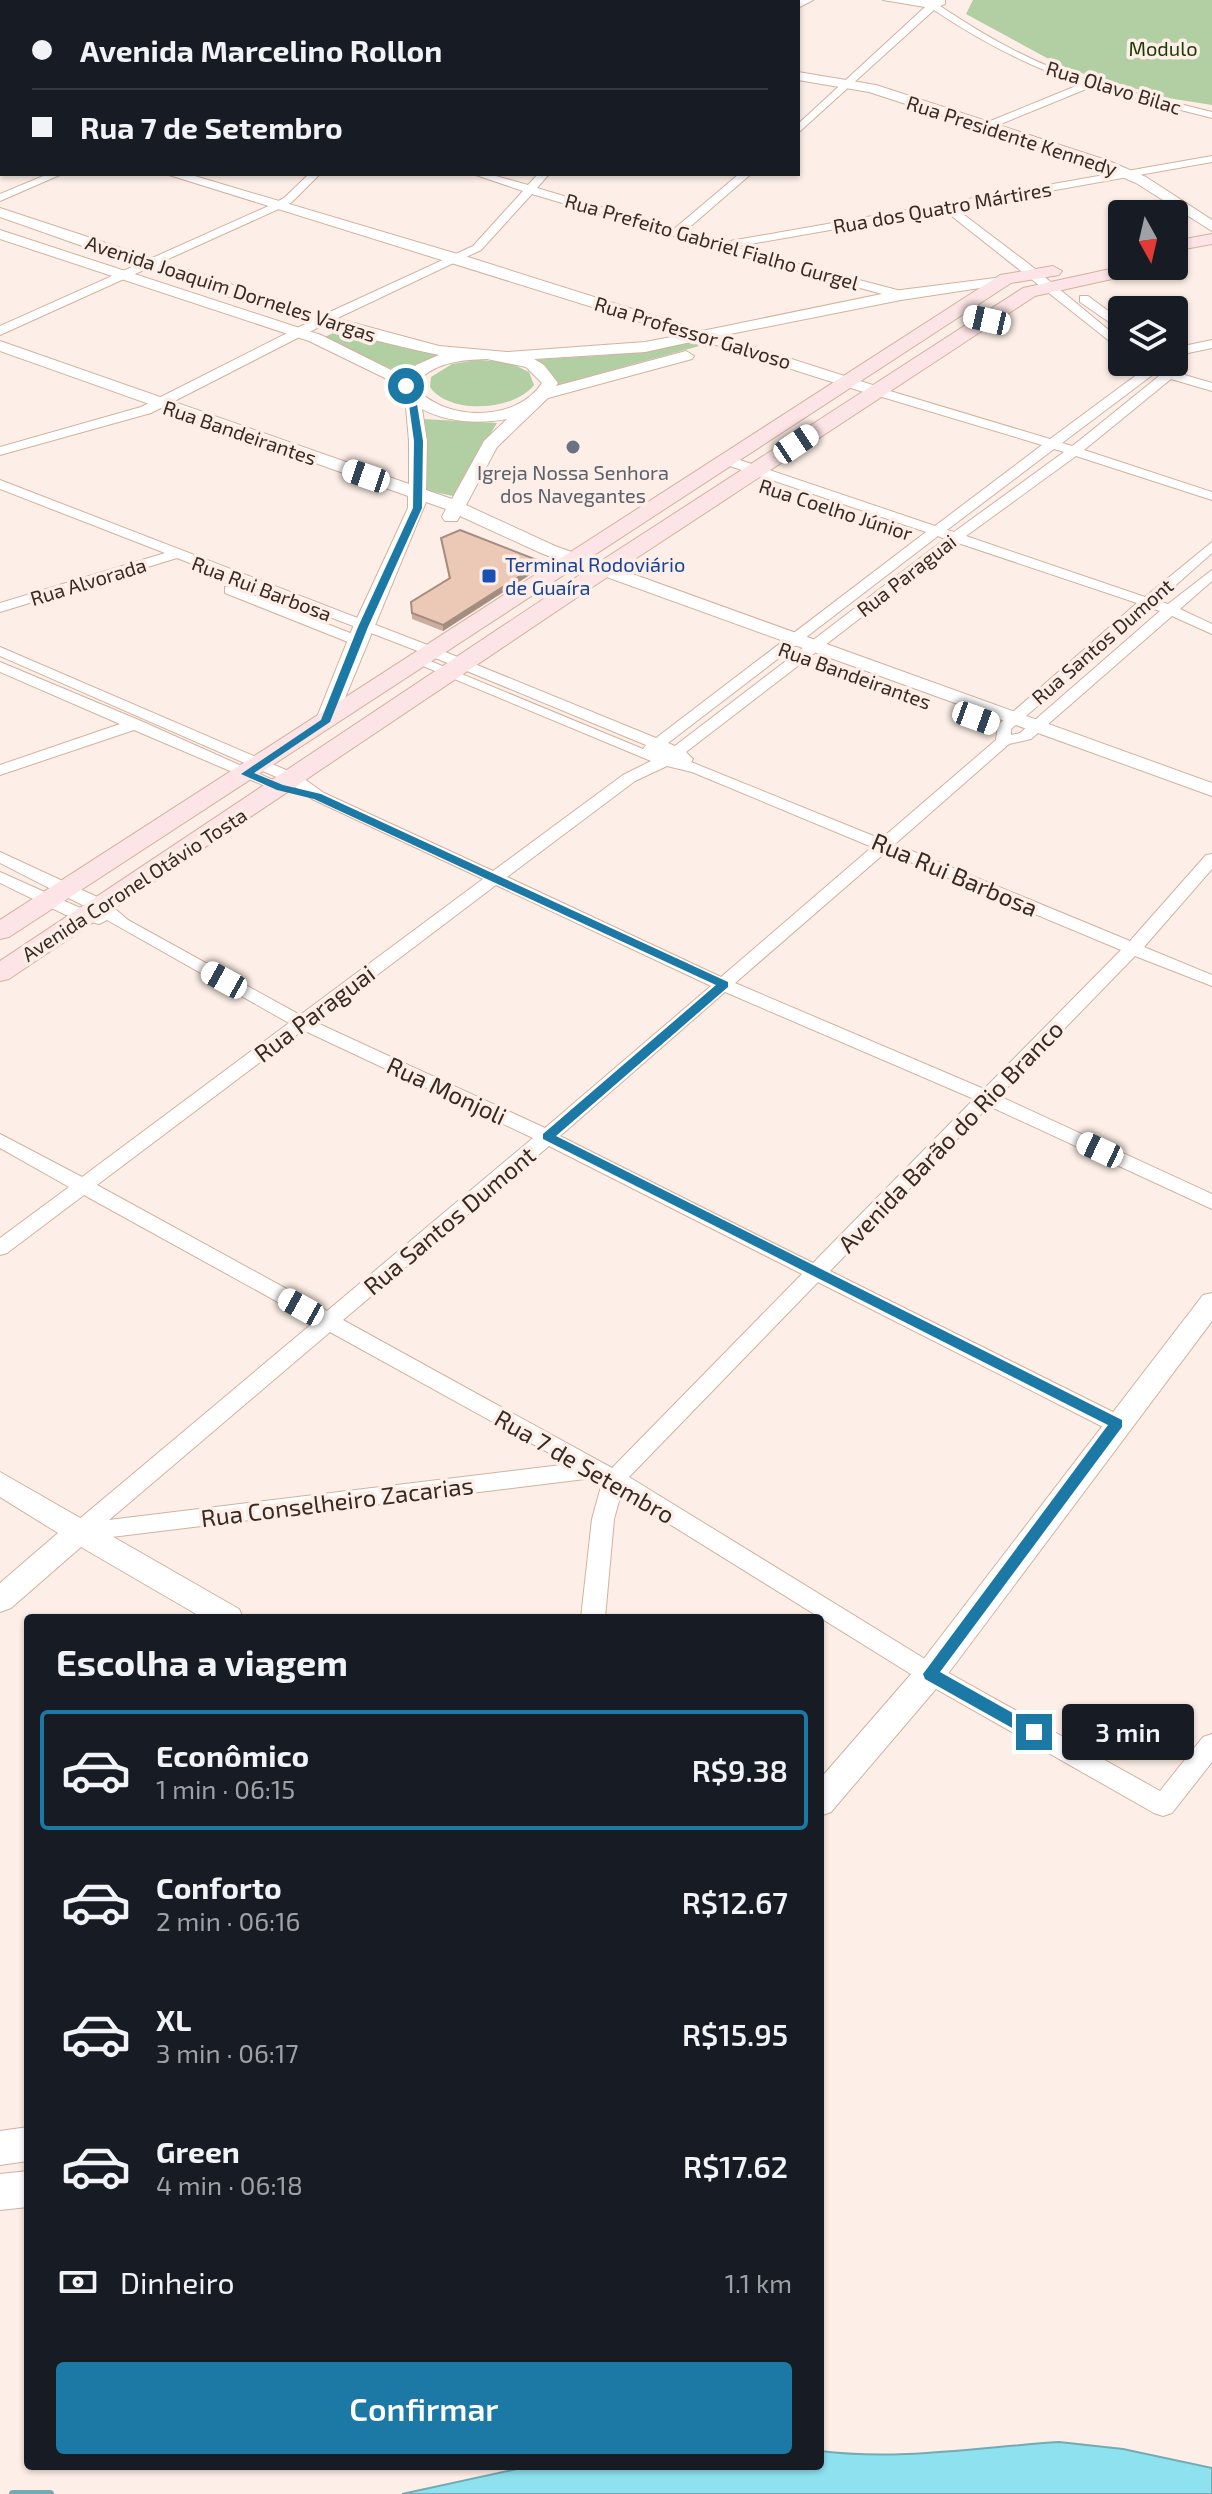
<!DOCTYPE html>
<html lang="pt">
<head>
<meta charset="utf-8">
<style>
  body { margin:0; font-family:"Exo 2",sans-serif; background:#242831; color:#f1f3f6; height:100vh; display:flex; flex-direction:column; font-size:30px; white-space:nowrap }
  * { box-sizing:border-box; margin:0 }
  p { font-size:26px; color:#9ea1a6 }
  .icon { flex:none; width:44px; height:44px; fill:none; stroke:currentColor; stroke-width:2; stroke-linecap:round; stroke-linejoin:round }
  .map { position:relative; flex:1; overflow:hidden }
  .drawer { position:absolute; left:24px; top:1614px; width:800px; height:856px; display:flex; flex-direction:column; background:#171b24; border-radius:8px; box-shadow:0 2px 6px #0004 }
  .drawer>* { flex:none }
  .top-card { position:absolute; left:0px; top:0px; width:800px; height:176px; box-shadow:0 2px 6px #0004; display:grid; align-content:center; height:176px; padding:0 32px; background:#171b24 }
  .needle { width:52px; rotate:172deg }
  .controls { position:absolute; left:1108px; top:200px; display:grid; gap:16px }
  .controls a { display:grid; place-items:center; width:80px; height:80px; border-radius:8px; background:#171b24; box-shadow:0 2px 6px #0004; font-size:40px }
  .end { position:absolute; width:36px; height:36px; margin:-18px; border:10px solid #1c79a6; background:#fff; box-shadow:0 0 0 4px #fff }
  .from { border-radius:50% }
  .bubble { position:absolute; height:56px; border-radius:8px; background:#171b24; box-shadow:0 2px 6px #0004; font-size:26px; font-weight:600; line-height:56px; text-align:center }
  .car { position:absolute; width:24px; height:48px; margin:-24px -12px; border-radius:10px; box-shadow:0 0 6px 2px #0007; background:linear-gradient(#fff 24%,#345 0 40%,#fff 0 76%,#345 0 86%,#fff 0) }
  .top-card b { display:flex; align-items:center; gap:28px; height:76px; font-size:30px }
  .top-card b+b { border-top:2px solid #363941 }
  .top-card i { width:20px; height:20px; background:#f1f3f6 }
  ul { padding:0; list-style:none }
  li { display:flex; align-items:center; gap:24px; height:120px; margin:0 16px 12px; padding:0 16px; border:4px solid transparent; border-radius:8px }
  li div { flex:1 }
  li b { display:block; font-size:30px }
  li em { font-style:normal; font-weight:600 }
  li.active { border-color:#1c79a6 }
  li>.icon { width:72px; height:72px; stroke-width:1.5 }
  h2 { padding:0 32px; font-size:36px; line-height:96px }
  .pay { display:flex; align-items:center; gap:20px; height:88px; padding:0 32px; font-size:30px }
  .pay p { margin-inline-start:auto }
  .cta { display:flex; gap:16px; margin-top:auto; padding:16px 32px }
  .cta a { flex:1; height:92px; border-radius:8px; background:#1c79a6; color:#fff; font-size:32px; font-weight:600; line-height:92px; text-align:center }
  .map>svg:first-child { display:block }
</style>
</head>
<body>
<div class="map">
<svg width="1212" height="2494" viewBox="0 0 1212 2494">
  <rect width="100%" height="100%" fill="#fdefe7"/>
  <g fill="#b2cea3">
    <polygon points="973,0 1212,0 1212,105 1168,98 1067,69 966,14"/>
    <polygon points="339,330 441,355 405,375 323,338"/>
    <polygon points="693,338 703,345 554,386 530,360 610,355"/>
    <path d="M478 360 508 362 529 372 534 385C514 411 449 415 430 387L431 377 452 364Z"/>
    <polygon points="422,419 497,423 453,496 420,489"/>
  </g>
  <path fill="#8ee2f0" stroke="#74abb2" stroke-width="2" d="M1059 2442 1123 2449 1212 2468V2494H402L531 2466H820V2451C900 2461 979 2447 1059 2442Z"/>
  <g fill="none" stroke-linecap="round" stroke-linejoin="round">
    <polyline stroke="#74abb2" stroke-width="8" points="13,2494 50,2494"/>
    <defs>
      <g id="minor">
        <polygon points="133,0 151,0 153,2 135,2"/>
        <polygon points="294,0 305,0 292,2"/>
        <polygon points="637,0 651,0 635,2"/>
        <path d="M883 0H945V4L940 6C978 31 1016 54 1058 70 1108 88 1161 99 1212 112V118L1091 87 991 128H983V124L1081 84C1028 66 980 41 934 10L798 133V124L925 7Z"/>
        <polygon points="2,35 2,41 0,42 0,36"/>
        <polygon points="1212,156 1212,162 955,208 1029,264 1122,341 1122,351 944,210 733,247 905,292 907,295 901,299 730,253 532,194 481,250 327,323 151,413 0,455 0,447 141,407 319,317 473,246 523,191 473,174 489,174 528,185 538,174 549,174 537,188 674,229 739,174 751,174 684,232 719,243"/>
        <polygon points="48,174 62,174 0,201 0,194"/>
        <polygon points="309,174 320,174 292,202 281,208 0,335 0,326 273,204 284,198"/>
        <polygon points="1080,296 1088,296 1122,321 1122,331 1080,302"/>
        <polygon points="1212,340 1212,348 1174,356 1174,348"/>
        <path d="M1154 362H1168L1161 369 1167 370 1176 363H1184L1186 366 1178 373 1212 383V391L1171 379 1084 450 1212 492V500L1076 456 966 536 1145 597 1212 542V553L1158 601 1168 604 1212 570V581L1180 609 1212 624V634L1172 616 1031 739 1009 744 895 844 1130 941 1206 855 1212 854V869L1144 947 1212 975V986L1135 956 999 1096 1212 1194V1209L989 1106 830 1271 1125 1418 1128 1424 1125 1430H1109L818 1282 629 1477 938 1667 1160 1791 1203 1737 1212 1734V1762L1172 1813 1163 1816 1154 1813 922 1681 621 1494 614 1519 605 1618H581L592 1519 602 1483 593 1478 79 1541 71 1538 68 1532 71 1526 314 1322 84 1195 7 1253 0 1255V1238L69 1187 0 1148V1134L82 1177 289 1023 107 920 99 924 66 915 0 883V872L78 907 100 914 0 863V852L106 901 128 920 300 1015 483 879 312 799 288 782 0 656V647L300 776 324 793 493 871 623 775 651 761 411 661 413 658H423L643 749 646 745 428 655 177 558 0 612V603L165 553 0 489V480L438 649 656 738 926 532 724 464V458H734L935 526 1042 445 872 394V388H880L1050 439ZM1155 373 1159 376 1080 440 1072 446 1062 443ZM1054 449 1064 452 954 532 947 530ZM938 536 945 539 680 742 675 746 668 743ZM958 543 1137 603 998 725 996 740 881 839 691 762 693 759 686 752ZM1150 608 1160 611 1020 733 1011 735V729ZM667 766 692 772 872 847 721 977 507 877 635 781ZM886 852 1121 950 984 1089 735 983ZM496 885 711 986 545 1128 315 1022ZM725 992 974 1099 813 1263 560 1136ZM303 1030 533 1138 327 1311 97 1185ZM549 1146 802 1274 612 1468 343 1320ZM330 1332 569 1464 109 1520Z"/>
        <polygon points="230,586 363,638 365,641 363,644 353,644 225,593 225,587"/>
        <polygon points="0,662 141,721 291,788 289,791 277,791 134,730 0,775 0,765 120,724 0,672"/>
      </g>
      <g id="tertiary">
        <polygon points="480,0 497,0 498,2 481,2"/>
        <polygon points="797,0 813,0 798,8 798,2 793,2"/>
        <polygon points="798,72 876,85 1109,161 1146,177 1212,220 1212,231 1136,183 1099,167 869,92 798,80"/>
        <rect x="0" y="116" width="2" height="9"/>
        <path d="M166 174H188L471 258 702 331 901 290 1011 276V282L1006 284 901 300 720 336 882 388 884 391 876 396 700 340 645 352 534 359 544 365 558 383 556 386 686 351 694 356 692 359 548 398 497 447 466 505 555 546 1212 783V796L543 554 460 516 457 521H445L442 517 446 509 426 502 335 722 325 728 318 726 315 722 353 627 408 508V496L0 351V341L409 484V441L405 396 389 380 309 341 0 239V230L321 335 405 377 416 365 439 355C291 324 143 267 0 217V208L324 315 439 346 507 352 645 342 682 335ZM487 359 526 367 542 383C516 423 444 422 414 386 432 362 460 360 487 359ZM422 409C447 423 480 424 507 419L484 441 452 499 426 490 427 441Z"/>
        <polygon points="1212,1293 1212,1321 941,1683 831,1812 820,1816 820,1779 919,1665 1203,1295"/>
        <polygon points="0,1472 239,1609 243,1618 203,1618 81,1547 11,1608 0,1612 0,1583 58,1533 0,1497"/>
        <polygon points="28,2127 28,2161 0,2165 0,2131"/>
        <polygon points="28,2171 28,2207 0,2210 0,2174"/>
      </g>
      <g id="secondary">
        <polygon points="213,0 232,0 212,2"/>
        <rect x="0" y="79" width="2" height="10"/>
        <polygon points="1212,234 1212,244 1174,251 1174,241"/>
        <polygon points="1053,266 1062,271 1059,275 1011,283 9,937 0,939 0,920 1000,275"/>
        <polygon points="1124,266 1157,266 1148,271 1035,296 600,582 9,979 0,981 0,961 584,572 1023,288"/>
      </g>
    </defs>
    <use href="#minor" stroke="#d3b19f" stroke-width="2"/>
    <use href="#tertiary" stroke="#d3b19f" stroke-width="2"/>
    <use href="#secondary" stroke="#d3b19f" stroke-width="2"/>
    <use href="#minor" fill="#fff" fill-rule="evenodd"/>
    <use href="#tertiary" fill="#fff" fill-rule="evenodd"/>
    <use href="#secondary" fill="#fde4e6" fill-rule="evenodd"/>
  </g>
  <polygon fill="#caad9d" points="441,538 542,567 443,631 412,619 411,602 449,579"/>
  <polygon fill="#a48d7f" points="542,562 542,567 443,631 443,625"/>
  <polygon fill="#ebc9b6" stroke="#a48d7f" stroke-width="2" points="460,530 542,562 443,625 412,613 411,602 450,578 441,538"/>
  <polygon fill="#1c79a6" points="406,383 416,398 423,441 422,508 368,627 330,722 254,773 283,785 321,794 728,982 728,987 556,1136 1122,1420 1122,1427 940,1672 1039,1728 1039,1737 1028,1737 925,1679 923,1674 1108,1425 543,1139 543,1134 716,985 314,799 277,790 241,774 321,720 358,627 413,508 414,441 408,398 402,386"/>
  <circle fill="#6b7280" stroke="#fdefe7" stroke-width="3" cx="573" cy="447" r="8"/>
  <rect fill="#1a4fb4" stroke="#fdefe7" stroke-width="3" x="481" y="568" width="16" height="16" rx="4"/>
  <g text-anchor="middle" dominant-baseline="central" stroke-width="7" stroke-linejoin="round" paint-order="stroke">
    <g font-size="20" fill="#1b3a00" stroke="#fdefe7">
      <text x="1163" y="48">Modulo</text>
    </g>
    <g font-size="20" fill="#372a22" stroke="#fdefe7">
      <text transform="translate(1114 87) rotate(17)">Rua Olavo Bilac</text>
      <text transform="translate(1012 135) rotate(18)">Rua Presidente Kennedy</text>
      <text transform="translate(942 207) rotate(-10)">Rua dos Quatro Mártires</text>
      <text transform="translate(712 241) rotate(16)">Rua Prefeito Gabriel Fialho Gurgel</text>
      <text transform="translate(231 288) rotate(18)">Avenida Joaquim Dorneles Vargas</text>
      <text transform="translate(693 332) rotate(17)">Rua Professor Galvoso</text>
      <text transform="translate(240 432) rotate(19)">Rua Bandeirantes</text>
      <text transform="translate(836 509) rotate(18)">Rua Coelho Júnior</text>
      <text transform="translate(906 575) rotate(-38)">Rua Paraguai</text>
      <text transform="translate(88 581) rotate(-17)">Rua Alvorada</text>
      <text transform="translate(262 588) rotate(21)">Rua Rui Barbosa</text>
      <text transform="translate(1102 641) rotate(-41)">Rua Santos Dumont</text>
      <text transform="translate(855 675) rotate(20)">Rua Bandeirantes</text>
      <text transform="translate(134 884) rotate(-33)">Avenida Coronel Otávio Tosta</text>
    </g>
    <g font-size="20" fill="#5b616d" stroke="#fdefe7">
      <text x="573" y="472">Igreja Nossa Senhora<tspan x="573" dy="23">dos Navegantes</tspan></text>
    </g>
    <g font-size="20" fill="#164399" stroke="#fdefe7" text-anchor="start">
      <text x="505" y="564">Terminal Rodoviário<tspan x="505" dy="23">de Guaíra</tspan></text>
    </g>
    <g font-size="24" fill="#372a22" stroke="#fdefe7">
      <text transform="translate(955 874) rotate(23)">Rua Rui Barbosa</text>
      <text transform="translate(314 1013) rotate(-37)">Rua Paraguai</text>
      <text transform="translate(447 1090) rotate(25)">Rua Monjoli</text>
      <text transform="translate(950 1136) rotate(-46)">Avenida Barão do Rio Branco</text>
      <text transform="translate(449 1220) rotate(-40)">Rua Santos Dumont</text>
      <text transform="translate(585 1466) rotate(30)">Rua 7 de Setembro</text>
      <text transform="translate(337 1501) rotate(-7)">Rua Conselheiro Zacarias</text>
    </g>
  </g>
</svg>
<div class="controls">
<a><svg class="needle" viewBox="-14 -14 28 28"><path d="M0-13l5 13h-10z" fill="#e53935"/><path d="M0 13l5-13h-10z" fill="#9ea1a6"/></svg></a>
<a><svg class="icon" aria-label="layers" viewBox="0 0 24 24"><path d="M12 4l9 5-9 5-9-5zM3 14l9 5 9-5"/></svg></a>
</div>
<i class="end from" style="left:406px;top:386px"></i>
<i class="end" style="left:1034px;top:1732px"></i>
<div class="bubble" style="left:1062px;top:1704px;width:132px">3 min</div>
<i class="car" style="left:987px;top:320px;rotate:283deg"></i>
<i class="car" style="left:796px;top:444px;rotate:56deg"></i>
<i class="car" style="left:366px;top:476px;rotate:289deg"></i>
<i class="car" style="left:976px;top:718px;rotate:110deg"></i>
<i class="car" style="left:224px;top:980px;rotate:299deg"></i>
<i class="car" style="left:1100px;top:1150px;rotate:295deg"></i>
<i class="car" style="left:301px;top:1307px;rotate:299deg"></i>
<div class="top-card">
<b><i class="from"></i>Avenida Marcelino Rollon</b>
<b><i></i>Rua 7 de Setembro</b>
</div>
<section class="drawer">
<h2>Escolha a viagem</h2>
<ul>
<li class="active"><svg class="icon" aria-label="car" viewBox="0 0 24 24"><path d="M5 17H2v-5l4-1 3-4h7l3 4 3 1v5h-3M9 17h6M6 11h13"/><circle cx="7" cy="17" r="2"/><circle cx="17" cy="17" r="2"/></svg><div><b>Econômico</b><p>1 min · 06:15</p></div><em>R$9.38</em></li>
<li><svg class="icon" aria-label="car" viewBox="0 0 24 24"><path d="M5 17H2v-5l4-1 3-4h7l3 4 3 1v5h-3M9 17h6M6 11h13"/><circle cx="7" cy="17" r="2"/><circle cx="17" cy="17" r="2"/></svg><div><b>Conforto</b><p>2 min · 06:16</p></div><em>R$12.67</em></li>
<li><svg class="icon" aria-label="car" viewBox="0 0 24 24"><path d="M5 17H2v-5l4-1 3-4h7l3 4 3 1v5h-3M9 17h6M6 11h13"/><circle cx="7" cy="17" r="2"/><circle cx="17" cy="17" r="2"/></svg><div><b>XL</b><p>3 min · 06:17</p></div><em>R$15.95</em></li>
<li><svg class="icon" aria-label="car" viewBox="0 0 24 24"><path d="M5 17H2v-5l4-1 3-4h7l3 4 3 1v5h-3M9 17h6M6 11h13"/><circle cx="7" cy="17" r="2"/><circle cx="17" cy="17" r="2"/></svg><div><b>Green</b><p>4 min · 06:18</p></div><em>R$17.62</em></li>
</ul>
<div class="pay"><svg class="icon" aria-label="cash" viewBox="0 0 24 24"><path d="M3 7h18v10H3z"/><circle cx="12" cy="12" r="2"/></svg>Dinheiro<p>1.1 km</p></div>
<div class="cta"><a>Confirmar</a></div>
</section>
</div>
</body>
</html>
